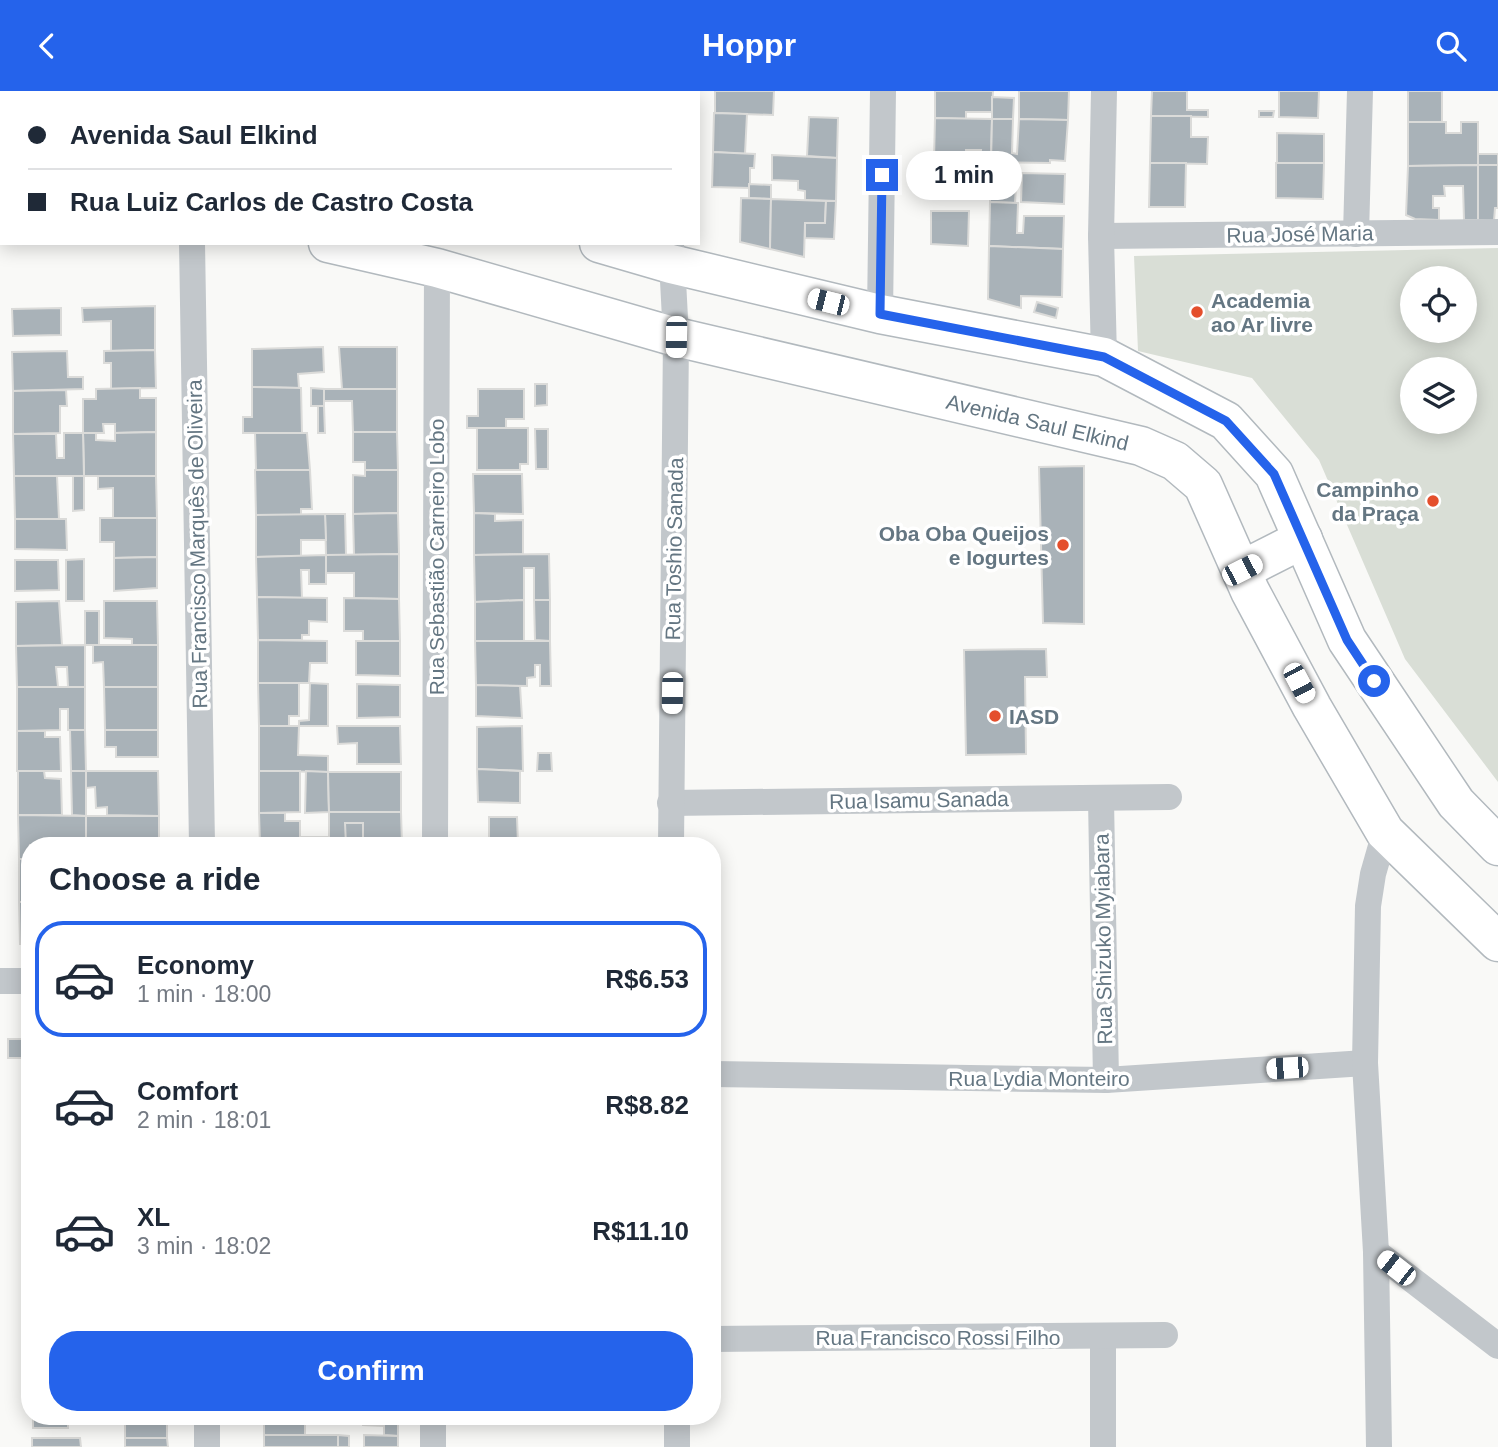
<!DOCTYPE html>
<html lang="en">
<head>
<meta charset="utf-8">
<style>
  body { margin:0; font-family:Helvetica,sans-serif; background:#f6f6f7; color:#1f2937; height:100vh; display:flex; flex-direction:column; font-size:26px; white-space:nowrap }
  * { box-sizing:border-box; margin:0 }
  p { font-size:23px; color:#747a83 }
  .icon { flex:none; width:38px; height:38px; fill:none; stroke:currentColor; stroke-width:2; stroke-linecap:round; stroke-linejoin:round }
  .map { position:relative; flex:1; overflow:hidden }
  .panel { position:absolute; left:21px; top:746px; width:700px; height:588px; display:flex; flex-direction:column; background:#fff; border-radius:28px; box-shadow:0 4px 18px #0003 }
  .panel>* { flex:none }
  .hud { position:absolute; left:0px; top:0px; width:700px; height:154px; box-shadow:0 4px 18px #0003; display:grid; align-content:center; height:154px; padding:0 28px; background:#fff }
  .tools { position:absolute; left:1400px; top:175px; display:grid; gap:14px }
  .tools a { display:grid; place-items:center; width:77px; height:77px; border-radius:50%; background:#fff; box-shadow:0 4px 18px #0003; font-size:35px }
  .end { position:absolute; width:32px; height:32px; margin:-16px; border:9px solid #2563eb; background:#fff; box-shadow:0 0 0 4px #fff }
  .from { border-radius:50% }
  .bubble { position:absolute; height:49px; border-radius:24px; background:#fff; box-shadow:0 4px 18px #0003; font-size:23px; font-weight:800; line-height:49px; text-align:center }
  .car { position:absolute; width:21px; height:42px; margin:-21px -10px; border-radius:9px; box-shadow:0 0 5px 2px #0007; background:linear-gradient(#fff 24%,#345 0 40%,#fff 0 76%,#345 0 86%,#fff 0) }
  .hud b { display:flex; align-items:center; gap:24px; height:66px; font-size:26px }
  .hud b+b { border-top:2px solid #e0e1e3 }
  .hud i { width:18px; height:18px; background:#1f2937 }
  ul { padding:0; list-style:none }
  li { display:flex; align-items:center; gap:21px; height:116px; margin:0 14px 10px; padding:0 14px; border:4px solid transparent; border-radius:28px }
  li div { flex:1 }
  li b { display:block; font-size:26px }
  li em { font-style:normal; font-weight:800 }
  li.selected { border-color:#2563eb }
  li>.icon { width:63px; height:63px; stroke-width:1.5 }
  h2 { padding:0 28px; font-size:32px; line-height:84px }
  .cta { display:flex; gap:14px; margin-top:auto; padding:14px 28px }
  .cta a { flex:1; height:80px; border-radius:28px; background:#2563eb; color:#fff; font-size:28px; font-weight:800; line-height:80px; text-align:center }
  header { display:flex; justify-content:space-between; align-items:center; height:91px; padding:0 28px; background:#2563eb; color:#fff; font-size:32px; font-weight:800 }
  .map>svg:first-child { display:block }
</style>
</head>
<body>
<header><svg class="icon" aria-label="back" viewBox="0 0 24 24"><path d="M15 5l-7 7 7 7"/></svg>Hoppr<svg class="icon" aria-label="search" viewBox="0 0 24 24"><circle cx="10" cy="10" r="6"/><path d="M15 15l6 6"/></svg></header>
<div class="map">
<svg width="1498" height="1356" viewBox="0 0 1498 1356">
  <rect width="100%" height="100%" fill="#f9f9f7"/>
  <path fill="#d9ded6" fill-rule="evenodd" d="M1498 157V691L1405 568 1319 369 1252 287 1138 260 1134 165ZM1412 187H1465V240H1412ZM1412 278H1465V331H1412Z"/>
  <g fill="#a9b2b8" stroke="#dbdbd9" stroke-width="2">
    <polygon points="258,0 320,0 258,2"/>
    <rect x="354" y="0" width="37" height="2"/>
    <polygon points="481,0 527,0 481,2"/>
    <polygon points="579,0 607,0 579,2"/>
    <polygon points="715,0 774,0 773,24 715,22"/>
    <polygon points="935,0 993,0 992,21 966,21 966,28 935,27"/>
    <polygon points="1019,0 1069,0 1068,29 1019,28"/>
    <polygon points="1152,0 1187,0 1187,19 1208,19 1208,26 1151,25"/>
    <polygon points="1279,0 1319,0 1318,27 1279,26"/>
    <rect x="1408" y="0" width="34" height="31"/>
    <polygon points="992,6 1014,7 1013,28 992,28"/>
    <polygon points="1259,20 1274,20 1273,26 1259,26"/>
    <polygon points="714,22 747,23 745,63 713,61"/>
    <polygon points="1151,25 1191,25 1191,46 1208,46 1207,73 1150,72"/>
    <polygon points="809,26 838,27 837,67 807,65"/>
    <polygon points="935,27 992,28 991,71 980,70 981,59 966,59 966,70 934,69"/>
    <polygon points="992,28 1013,28 1012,62 1017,63 1019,28 1068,29 1065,70 1050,69 1050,72 991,71"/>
    <polygon points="1408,31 1446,31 1446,42 1461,42 1461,31 1478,31 1478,74 1408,75"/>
    <polygon points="1277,42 1324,43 1324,72 1277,72"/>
    <polygon points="713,61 755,63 754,77 750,77 750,97 712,96"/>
    <rect x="1478" y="63" width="20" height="11"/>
    <polygon points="772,64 837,67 836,110 805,109 805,100 798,99 798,90 772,89"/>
    <polygon points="934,69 966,70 965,104 933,103"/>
    <polygon points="1150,72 1186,72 1185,116 1149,116"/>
    <polygon points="1276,72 1324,72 1323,108 1276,107"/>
    <polygon points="1478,74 1498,74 1498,117 1495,117 1494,130 1478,129"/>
    <polygon points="1478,74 1478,129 1464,129 1463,95 1444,95 1445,105 1433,105 1433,117 1439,117 1439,129 1415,128 1406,124 1408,75"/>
    <polygon points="1022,82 1065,83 1064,113 1021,111"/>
    <polygon points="749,93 771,94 771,108 749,107"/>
    <polygon points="990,95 1016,95 1015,112 990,111"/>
    <polygon points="741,107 771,108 770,158 740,151"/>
    <polygon points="771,108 826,110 825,132 805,132 804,166 770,158"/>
    <polygon points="826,110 836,110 834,148 805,147 805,132 825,132"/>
    <polygon points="990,111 1018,112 1017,142 1023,142 1024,125 1064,125 1063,158 989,155"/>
    <polygon points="931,120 969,120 968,155 931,153"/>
    <polygon points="989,155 1063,158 1062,206 1021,205 1021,217 988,208"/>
    <polygon points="1037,211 1058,217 1056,227 1034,221"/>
    <polygon points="155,215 155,259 111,260 111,230 83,231 82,217"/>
    <polygon points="61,217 61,244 13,245 12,218"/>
    <polygon points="323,256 324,281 298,283 299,297 252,296 252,258"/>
    <polygon points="339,256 397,256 397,298 342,298"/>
    <polygon points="155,259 156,297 111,298 111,272 104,272 104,260"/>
    <polygon points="67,260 68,286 83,286 83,298 13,300 12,261"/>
    <polygon points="535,293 547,293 547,314 535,315"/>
    <polygon points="252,296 301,297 302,342 243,342 243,326 252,326"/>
    <polygon points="140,297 140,307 156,307 156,341 115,342 115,333 103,333 104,342 83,342 83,308 96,308 96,298"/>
    <polygon points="311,297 324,298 324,315 311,315"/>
    <polygon points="324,298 397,298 397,341 353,341 352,310 324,310"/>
    <polygon points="478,298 524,298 524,328 506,328 506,337 467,337 467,325 478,325"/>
    <polygon points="66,299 67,315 60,315 60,342 13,343 13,300"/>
    <polygon points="318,315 324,315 325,342 318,342"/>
    <polygon points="477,337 528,337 528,373 520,373 520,379 477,379"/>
    <polygon points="535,338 548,338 548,378 536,378"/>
    <polygon points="156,341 156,385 84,385 83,342 96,342 96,349 115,350 115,342"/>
    <polygon points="353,341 397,341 398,379 365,379 365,371 353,371"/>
    <polygon points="64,342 83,342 84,385 14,385 13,343 56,343 57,367 64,367"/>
    <polygon points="255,342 307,342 310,379 256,379"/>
    <polygon points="1084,375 1084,533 1043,532 1039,376"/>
    <polygon points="255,379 310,379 312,418 301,418 301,424 256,424"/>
    <polygon points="365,379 398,379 398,422 353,423 353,384 365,385"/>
    <polygon points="473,383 522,383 523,423 474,422"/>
    <polygon points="14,385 57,385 59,428 15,428"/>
    <polygon points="73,385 84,385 84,419 73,420"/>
    <polygon points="98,385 156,385 157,427 113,427 113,397 98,398"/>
    <polygon points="398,422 399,463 354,464 353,423"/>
    <polygon points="474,422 495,423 495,430 523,429 523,463 474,464"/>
    <polygon points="325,423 345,423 346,464 326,464"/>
    <polygon points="325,423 326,449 301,449 301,465 256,466 256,424"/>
    <polygon points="100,427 157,427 157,466 114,467 114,451 100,451"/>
    <polygon points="15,428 66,428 67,459 15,458"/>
    <polygon points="399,463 399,508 354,507 354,482 326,482 326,464"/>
    <polygon points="549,463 550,509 534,509 534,477 524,477 524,509 475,511 474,464"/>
    <polygon points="326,464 326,493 309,493 309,479 301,479 302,507 257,506 256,466"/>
    <polygon points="157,466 157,497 114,500 114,467"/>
    <polygon points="84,468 84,510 66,510 66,469"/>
    <polygon points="15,469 58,469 59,499 15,500"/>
    <polygon points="257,506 327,507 327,531 309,530 309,544 302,544 302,549 258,549"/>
    <polygon points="344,507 399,508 400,550 363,550 363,540 344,540"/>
    <polygon points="524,509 524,550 475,550 475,511"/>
    <polygon points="534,509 550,509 550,550 535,549"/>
    <polygon points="59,510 62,554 16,555 16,511"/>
    <polygon points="104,510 157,510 158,554 132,554 132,548 104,547"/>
    <rect x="85" y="520" width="14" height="34"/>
    <polygon points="258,549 327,550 327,572 310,572 309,592 258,592"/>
    <polygon points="356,550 400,550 400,585 356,584"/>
    <polygon points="475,550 550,550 551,595 540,595 540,574 535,574 535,586 527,587 527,595 476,594"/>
    <polygon points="85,554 85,596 68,596 67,576 56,576 58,596 17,596 16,555"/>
    <polygon points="93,554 158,554 158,596 104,596 103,571 93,572"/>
    <polygon points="1046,558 1047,586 1025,586 1026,663 966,664 964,559"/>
    <polygon points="258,592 299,592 299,625 289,625 289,635 259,635"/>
    <polygon points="310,592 328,593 328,635 299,635 299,630 309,629"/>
    <polygon points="357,593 400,594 400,626 357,627"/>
    <polygon points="476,594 520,595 522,627 476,625"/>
    <polygon points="17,596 85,596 85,639 68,639 68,618 60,618 60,639 17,640"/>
    <polygon points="104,596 158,596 158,639 105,639"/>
    <polygon points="259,635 299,635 298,664 328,665 328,681 259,680"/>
    <polygon points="337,635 400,635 401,673 357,673 357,652 338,653"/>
    <polygon points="522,635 523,680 477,678 477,636"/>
    <polygon points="70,639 85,639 86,680 71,680"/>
    <polygon points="105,639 158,639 158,666 116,666 116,656 105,656"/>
    <polygon points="17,640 45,640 45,646 60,646 61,680 17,680"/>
    <polygon points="538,662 551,662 552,680 537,680"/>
    <polygon points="477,678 520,680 520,712 478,711"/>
    <polygon points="18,680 44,680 45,687 61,688 62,724 18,724"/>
    <polygon points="71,680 86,680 86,725 72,724"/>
    <polygon points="86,680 158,680 159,725 107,724 107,716 96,717 95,696 86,697"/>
    <polygon points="259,680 300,680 300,721 259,722"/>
    <polygon points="306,680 328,681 329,721 305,722"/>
    <polygon points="328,681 401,681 401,721 329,721"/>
    <polygon points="329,721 401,721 402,754 329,754"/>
    <polygon points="259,722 285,722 285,730 300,730 300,746 329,746 329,754 260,754"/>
    <polygon points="18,724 86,725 86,754 30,754 30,768 19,768"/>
    <polygon points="86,725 159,725 159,754 116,754 116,747 102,747 102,754 86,754"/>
    <polygon points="489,726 517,726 518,753 489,752"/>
    <polygon points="345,732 363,732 363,754 346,754"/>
    <rect x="19" y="768" width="11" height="43"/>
    <polygon points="19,811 30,811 30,853 20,853"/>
    <polygon points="25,937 30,937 30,967 8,967 8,948 24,948"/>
    <rect x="33" y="1325" width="35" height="12"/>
    <rect x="125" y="1325" width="42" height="22"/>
    <rect x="264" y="1325" width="41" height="19"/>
    <polygon points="363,1325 398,1325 398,1345 384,1344 384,1335 363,1334"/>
    <rect x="264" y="1344" width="74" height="12"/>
    <polygon points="338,1344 349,1345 349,1356 338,1356"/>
    <polygon points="364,1344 398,1345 398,1356 364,1356"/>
    <polygon points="32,1347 80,1347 81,1356 32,1356"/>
    <polygon points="125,1347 167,1347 168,1356 125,1356"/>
  </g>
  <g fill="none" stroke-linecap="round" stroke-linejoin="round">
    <defs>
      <g id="secondary">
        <polyline points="0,15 2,15"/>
        <polyline points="0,84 2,85"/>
        <path id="s1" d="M328 152 437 177 676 246 1141 355 1175 370 1203 394 1250 500 1312 616 1385 741 1498 851"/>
        <polyline points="599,152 671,173 880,223 1104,266 1226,330 1274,383 1347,549 1456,712 1498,755"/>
        <polyline points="1242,479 1303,448"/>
      </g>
    </defs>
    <use href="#secondary" stroke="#b2b9be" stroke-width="41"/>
    <g stroke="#c2c7cb" stroke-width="26">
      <polyline points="670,0 670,2"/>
      <polyline points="208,2 208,0"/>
      <polyline points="423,2 423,0"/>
      <polyline points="1356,143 1360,0"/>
      <polyline points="1101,145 1498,141"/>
      <polyline points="192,152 202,754"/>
      <polyline points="880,223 883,0"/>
      <polyline points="1104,266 1101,145 1104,0"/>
      <polyline points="1101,708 1106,989"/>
      <polyline points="670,712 1169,706"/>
      <polyline points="435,754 437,177"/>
      <polyline points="671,754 676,246 671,152"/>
      <polyline points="0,890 30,890"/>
      <polyline points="712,983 1106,989 1365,972"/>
      <polyline points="1376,1161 1498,1255"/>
      <polyline points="1103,1245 1103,1356"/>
      <polyline points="712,1248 1165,1244"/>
      <polyline points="207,1325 207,1356"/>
      <polyline points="677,1325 677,1356"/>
      <polyline points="433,1356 433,1325"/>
      <polyline points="1379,1356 1376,1161 1365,972 1368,815 1373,783 1385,741"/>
    </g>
    <use href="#secondary" stroke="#fff" stroke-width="38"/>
  </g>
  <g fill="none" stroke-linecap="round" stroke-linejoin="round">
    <polyline stroke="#2563eb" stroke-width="9" points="882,84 880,223 1104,266 1226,330 1274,383 1347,549 1374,590"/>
  </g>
  <g fill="#e44f2c" stroke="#fff" stroke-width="2.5">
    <circle cx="1197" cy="221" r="7"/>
    <circle cx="1433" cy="410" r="7"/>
    <circle cx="1063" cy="454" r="7"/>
    <circle cx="995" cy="625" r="7"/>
  </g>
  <g text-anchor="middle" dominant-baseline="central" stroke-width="7" stroke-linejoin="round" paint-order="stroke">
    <g font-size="21" fill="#647682" stroke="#fff">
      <text transform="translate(1300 143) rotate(-1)">Rua José Maria</text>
      <text stroke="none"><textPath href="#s1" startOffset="732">Avenida Saul Elkind</textPath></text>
      <text transform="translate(197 453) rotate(-91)">Rua Francisco Marquês de Oliveira</text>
      <text transform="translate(674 458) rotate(-89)">Rua Toshio Sanada</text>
      <text transform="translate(436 466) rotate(-90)">Rua Sebastião Carneiro Lobo</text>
      <text transform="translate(919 709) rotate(-1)">Rua Isamu Sanada</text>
      <text transform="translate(1103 848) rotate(-91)">Rua Shizuko Myiabara</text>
      <text x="1039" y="987">Rua Lydia Monteiro</text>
      <text x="938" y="1246">Rua Francisco Rossi Filho</text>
    </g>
    <g font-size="21" font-weight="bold" fill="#647682" stroke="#fff" text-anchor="start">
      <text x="1211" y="209">Academia<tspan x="1211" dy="24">ao Ar livre</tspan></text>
      <text x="1419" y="398" text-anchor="end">Campinho<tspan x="1419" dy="24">da Praça</tspan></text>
      <text x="1049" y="442" text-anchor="end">Oba Oba Queijos<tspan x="1049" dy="24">e Iogurtes</tspan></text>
      <text x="1009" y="625">IASD</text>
    </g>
  </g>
</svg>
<div class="tools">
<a><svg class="icon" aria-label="locate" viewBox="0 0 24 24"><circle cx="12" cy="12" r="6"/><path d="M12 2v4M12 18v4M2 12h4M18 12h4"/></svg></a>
<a><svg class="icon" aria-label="layers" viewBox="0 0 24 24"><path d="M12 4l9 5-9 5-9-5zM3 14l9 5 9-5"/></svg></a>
</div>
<i class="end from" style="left:1374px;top:590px"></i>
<i class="end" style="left:882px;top:84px"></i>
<div class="bubble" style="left:906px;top:60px;width:116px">1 min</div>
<i class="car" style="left:828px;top:211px;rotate:284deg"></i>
<i class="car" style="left:676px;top:246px;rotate:181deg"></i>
<i class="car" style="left:1242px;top:479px;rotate:63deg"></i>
<i class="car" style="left:1299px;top:592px;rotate:152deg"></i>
<i class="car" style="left:672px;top:602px;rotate:181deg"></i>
<i class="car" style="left:1287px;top:977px;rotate:266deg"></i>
<i class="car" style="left:1396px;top:1177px;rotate:308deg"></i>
<div class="hud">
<b><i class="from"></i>Avenida Saul Elkind</b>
<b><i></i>Rua Luiz Carlos de Castro Costa</b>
</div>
<section class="panel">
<h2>Choose a ride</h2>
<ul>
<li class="selected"><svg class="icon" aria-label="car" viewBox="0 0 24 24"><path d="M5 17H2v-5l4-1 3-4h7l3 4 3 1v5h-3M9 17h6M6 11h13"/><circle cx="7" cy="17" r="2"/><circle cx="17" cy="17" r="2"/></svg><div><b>Economy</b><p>1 min · 18:00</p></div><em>R$6.53</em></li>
<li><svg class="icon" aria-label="car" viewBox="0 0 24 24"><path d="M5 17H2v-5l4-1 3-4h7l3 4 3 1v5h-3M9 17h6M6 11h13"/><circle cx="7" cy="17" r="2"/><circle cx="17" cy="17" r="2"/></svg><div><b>Comfort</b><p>2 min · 18:01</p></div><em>R$8.82</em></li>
<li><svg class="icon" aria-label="car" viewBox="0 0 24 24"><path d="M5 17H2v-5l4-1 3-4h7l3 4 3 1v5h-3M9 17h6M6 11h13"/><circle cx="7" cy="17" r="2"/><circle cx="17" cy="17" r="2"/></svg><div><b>XL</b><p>3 min · 18:02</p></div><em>R$11.10</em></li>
</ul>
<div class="cta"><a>Confirm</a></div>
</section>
</div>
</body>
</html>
